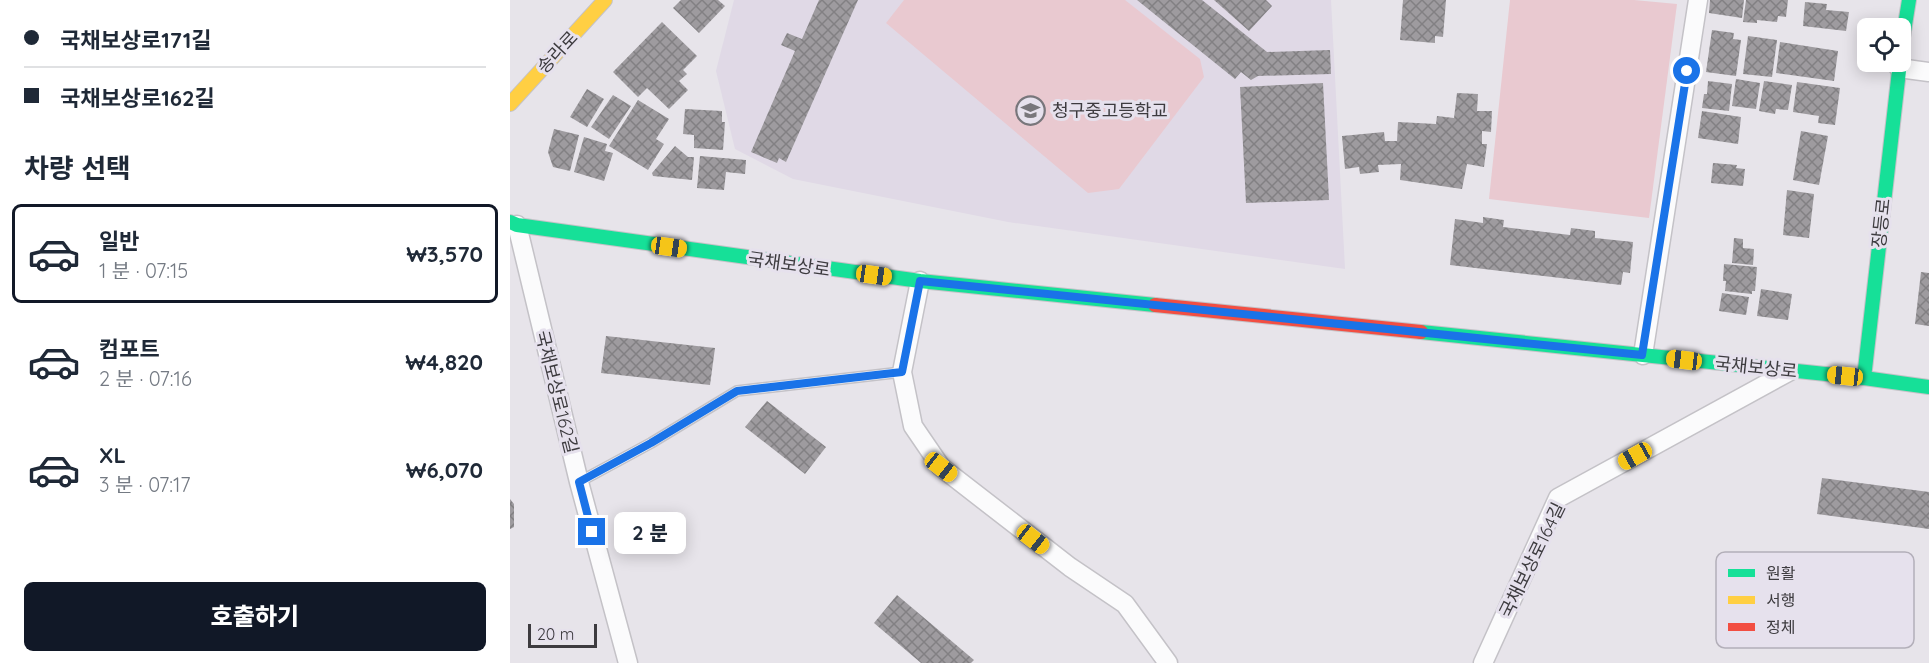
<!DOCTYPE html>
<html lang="ko">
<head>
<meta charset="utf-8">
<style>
  body { margin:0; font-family:Quicksand,"Noto Sans KR",sans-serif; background:#f6f6f7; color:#1f2937; height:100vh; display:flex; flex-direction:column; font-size:22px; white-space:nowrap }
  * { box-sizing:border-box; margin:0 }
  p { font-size:20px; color:#747a83 }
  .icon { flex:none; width:33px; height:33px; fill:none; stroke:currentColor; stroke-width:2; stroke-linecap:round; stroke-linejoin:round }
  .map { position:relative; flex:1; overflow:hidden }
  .drawer { display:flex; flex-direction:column; background:#fff; width:510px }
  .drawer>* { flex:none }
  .top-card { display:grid; align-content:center; height:132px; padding:0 24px; background:#fff }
  .buttons { position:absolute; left:1347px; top:18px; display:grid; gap:12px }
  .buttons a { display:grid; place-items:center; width:54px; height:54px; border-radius:9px; background:#fff; box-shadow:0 3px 15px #0003; font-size:30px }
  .scale { position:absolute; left:18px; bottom:15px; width:69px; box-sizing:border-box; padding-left:6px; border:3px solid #3d3b3f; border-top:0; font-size:16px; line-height:21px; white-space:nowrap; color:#3d3b3f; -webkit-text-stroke:4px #e6e1ed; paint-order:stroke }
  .end { position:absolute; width:27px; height:27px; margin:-14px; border:8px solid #1a73e8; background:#fff; box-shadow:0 0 0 3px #fff }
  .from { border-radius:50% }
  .bubble { position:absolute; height:42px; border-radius:9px; background:#fff; box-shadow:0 3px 15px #0003; font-size:20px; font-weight:800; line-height:42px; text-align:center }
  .car { position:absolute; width:18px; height:36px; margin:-18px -9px; border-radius:8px; box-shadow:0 0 4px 2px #0007; background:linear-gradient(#f5c518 24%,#345 0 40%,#f5c518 0 76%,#345 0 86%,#f5c518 0) }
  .top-card b { display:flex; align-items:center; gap:21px; height:57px; font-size:22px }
  .top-card b+b { border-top:2px solid #e0e1e3 }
  .top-card i { width:15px; height:15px; background:#1f2937 }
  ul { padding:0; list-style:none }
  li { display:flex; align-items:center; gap:18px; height:99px; margin:0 12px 9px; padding:0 12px; border:3px solid transparent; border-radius:9px }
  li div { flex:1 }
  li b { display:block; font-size:22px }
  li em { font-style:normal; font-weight:800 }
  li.active { border-color:#111827 }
  li>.icon { width:54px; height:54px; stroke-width:1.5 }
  h2 { padding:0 24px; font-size:27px; line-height:72px }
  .button { display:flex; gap:12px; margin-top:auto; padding:12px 24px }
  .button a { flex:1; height:69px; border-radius:9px; background:#111827; color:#fff; font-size:24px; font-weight:800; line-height:69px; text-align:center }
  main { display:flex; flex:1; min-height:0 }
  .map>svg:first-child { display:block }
</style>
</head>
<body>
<main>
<section class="drawer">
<div class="top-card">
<b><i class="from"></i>국채보상로171길</b>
<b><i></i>국채보상로162길</b>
</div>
<h2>차량 선택</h2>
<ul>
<li class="active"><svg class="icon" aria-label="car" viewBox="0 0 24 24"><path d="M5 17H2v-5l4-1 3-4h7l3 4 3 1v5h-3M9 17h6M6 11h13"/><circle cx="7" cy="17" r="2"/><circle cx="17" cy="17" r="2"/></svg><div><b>일반</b><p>1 분 · 07:15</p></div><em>₩3,570</em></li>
<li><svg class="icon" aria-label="car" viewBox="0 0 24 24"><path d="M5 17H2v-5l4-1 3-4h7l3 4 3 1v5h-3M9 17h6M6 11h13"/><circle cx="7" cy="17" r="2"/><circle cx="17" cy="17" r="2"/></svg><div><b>컴포트</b><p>2 분 · 07:16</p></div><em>₩4,820</em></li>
<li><svg class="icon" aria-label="car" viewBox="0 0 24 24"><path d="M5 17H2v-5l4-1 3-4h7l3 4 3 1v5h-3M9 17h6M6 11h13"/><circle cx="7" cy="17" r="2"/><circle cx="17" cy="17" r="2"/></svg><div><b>XL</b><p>3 분 · 07:17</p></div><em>₩6,070</em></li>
</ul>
<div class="button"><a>호출하기</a></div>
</section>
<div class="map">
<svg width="1419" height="663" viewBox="0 0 1419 663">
  <defs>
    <pattern id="building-cross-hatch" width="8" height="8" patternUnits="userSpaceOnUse" patternTransform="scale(1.5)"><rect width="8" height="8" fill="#9e9b9f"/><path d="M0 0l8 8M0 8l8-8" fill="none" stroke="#828083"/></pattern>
  </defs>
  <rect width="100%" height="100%" fill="#e7e4ea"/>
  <polygon fill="#e0d9e6" points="224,0 821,0 835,269 498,222 283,179 225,149 206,71"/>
  <g fill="#e9c9d0">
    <polygon points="394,0 615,0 690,59 694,77 609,189 578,193 376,23"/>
    <polygon points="1000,0 1124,0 1167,4 1139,218 979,199"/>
  </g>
  <g fill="url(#building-cross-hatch)">
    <polygon points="171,0 208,0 215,6 189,33 163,8"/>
    <polygon points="309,0 348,0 276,162 269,158 267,163 241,152 285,51 271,45 277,33 292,39"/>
    <polygon points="627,0 692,0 757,52 820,50 821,74 748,76 741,80 731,72 725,79"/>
    <polygon points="704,0 756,0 762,6 739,31"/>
    <polygon points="893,0 936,0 933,37 925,36 925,43 890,40"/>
    <polygon points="1200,0 1234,0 1232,18 1199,13"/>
    <polygon points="1236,0 1278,0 1276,17 1268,16 1267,22 1247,20 1247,23 1233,22"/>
    <polygon points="1295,2 1317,4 1316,10 1339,12 1336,31 1293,26"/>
    <polygon points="152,22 187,56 173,70 177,74 169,81 178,90 159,109 137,88 128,97 103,72"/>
    <polygon points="1202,30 1224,33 1223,39 1231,40 1226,76 1196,72"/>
    <polygon points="1238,36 1267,40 1262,77 1233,74"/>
    <polygon points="1270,42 1328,51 1324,81 1266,73"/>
    <polygon points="1226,79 1250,83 1246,109 1222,106"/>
    <polygon points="1198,81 1222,84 1219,111 1192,108 1194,94 1197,94"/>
    <polygon points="1254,81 1282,85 1278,110 1266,109 1265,114 1249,111"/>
    <polygon points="1287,82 1330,88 1325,125 1308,123 1309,116 1283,112"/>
    <polygon points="813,83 819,200 736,203 730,87"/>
    <polygon points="77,89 94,99 77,127 60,117"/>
    <polygon points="947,93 968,94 967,111 982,111 981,132 972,131 972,144 977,144 974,167 957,164 952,189 890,180 891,164 868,165 869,172 850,174 849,167 835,169 832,136 874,132 875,141 887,141 888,122 926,124 927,116 944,118"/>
    <polygon points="103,95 121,106 99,139 81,127"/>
    <polygon points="128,100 159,119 146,139 154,144 138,170 99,146"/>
    <polygon points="175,109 212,111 212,122 215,122 213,150 184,148 184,135 173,134"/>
    <polygon points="1192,111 1231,117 1228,144 1188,138"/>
    <polygon points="44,129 69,135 60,171 43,167 38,152"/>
    <polygon points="1291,131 1318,136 1309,185 1283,180"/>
    <polygon points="74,137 97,144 95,151 103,153 94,181 64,172"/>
    <polygon points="165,146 178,157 184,157 182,180 143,176 142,173"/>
    <polygon points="190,156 236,160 235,174 216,172 214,190 187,188"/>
    <polygon points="1203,163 1227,165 1226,168 1235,169 1233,186 1201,183"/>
    <polygon points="1277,190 1304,194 1299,238 1273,235"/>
    <polygon points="973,217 994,220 993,227 1060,235 1061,228 1085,231 1085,238 1123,242 1120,273 1113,272 1111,285 940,265 945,219 973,223"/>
    <polygon points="1224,238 1233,239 1233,248 1244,249 1243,265 1222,263"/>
    <polygon points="1214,264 1247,267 1245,291 1242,291 1242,294 1215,291 1216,281 1213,281"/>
    <polygon points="1411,272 1419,273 1419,326 1405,324"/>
    <polygon points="1251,289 1282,294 1278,320 1247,316"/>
    <polygon points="1212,293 1239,297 1236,315 1209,311"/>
    <polygon points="96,336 205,348 200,385 91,373"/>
    <polygon points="257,401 316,447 295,474 235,427"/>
    <polygon points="1312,478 1419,492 1419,529 1307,514"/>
    <polygon points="0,499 4,504 4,527 0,529"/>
    <polygon points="387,595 464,660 461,663 411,663 364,623"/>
  </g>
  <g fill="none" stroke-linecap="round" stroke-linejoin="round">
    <defs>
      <polyline id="lane" points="69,482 141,443 227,391 392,372"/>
      <g id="street">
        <polyline points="1389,68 1419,72"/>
        <polyline points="7,225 69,482 118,663"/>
        <polyline points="410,281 392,372 403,426 431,467 560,567 615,604 658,663"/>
        <polyline points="1133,355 1188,0"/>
        <polyline points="973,663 1048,498 1280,371"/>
      </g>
      <g id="fast">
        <polyline points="1390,56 1399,0"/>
        <polyline points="0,222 7,225 410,281 645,305"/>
        <polyline points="911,332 1354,378 1419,387"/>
        <polyline points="1354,378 1390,62"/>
      </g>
      <polyline id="slow" points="0,104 95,0"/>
      <polyline id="jam" points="645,305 911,332"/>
    </defs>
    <use href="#lane" stroke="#c4c2c7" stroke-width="12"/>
    <use href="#street" stroke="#c4c2c7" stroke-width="21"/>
    <use href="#fast" stroke="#c4c2c7" stroke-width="16"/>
    <use href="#slow" stroke="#c4c2c7" stroke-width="16"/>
    <use href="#jam" stroke="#c4c2c7" stroke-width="16"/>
    <use href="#lane" stroke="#fbfbfc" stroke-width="9"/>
    <use href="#street" stroke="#fbfbfc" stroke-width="18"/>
    <use href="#fast" stroke="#16e098" stroke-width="14"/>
    <use href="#slow" stroke="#ffcf43" stroke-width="14"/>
    <use href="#jam" stroke="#f24e42" stroke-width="14"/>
  </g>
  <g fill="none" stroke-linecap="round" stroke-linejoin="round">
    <polyline stroke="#1a73e8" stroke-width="8" points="82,532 69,482 141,443 227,391 392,372 410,281 1132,355 1177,71"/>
  </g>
  <defs>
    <symbol id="school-ring" viewBox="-11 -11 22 22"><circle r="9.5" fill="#e6e1ed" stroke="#78767b" stroke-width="1.5"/><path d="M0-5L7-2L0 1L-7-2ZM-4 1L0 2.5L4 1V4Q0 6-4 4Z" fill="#78767b"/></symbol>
  </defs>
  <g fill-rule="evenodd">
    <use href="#school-ring" x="504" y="94" width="33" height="33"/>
  </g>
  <g text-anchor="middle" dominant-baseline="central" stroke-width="6" stroke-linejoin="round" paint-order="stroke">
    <g font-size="18" fill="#3d3b3f" stroke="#e6e1ed">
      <text transform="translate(47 52) rotate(-47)">송라로</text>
      <text transform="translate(1371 223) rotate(-84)">장등로</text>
      <text transform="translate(279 264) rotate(8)">국채보상로</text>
      <text transform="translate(1246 367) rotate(6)">국채보상로</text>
      <text transform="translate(47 392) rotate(76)">국채보상로162길</text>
      <text transform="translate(1022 560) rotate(-64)">국채보상로164길</text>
    </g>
    <g font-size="18" fill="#3d3b3f" stroke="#e6e1ed" text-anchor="start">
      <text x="542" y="110">청구중고등학교</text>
    </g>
  </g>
  <rect x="1206" y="552" width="198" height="96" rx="9" fill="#e6e1ed" stroke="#b3afb9" stroke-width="1.5"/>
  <rect x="1218" y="569" width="27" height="8" fill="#16e098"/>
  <rect x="1218" y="596" width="27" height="8" fill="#ffcf43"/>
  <rect x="1218" y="623" width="27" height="8" fill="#f24e42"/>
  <g font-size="16" fill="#3d3b3f">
    <text x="1256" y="579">원활</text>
    <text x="1256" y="606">서행</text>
    <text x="1256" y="633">정체</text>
  </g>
</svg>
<div class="buttons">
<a><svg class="icon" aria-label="locate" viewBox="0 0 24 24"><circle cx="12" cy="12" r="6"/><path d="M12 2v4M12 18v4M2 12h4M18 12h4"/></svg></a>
</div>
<div class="scale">20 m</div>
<i class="end from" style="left:1177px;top:71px"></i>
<i class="end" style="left:82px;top:532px"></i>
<div class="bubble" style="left:104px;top:512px;width:72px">2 분</div>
<i class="car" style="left:159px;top:247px;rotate:98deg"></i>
<i class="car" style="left:364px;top:275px;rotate:98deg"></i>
<i class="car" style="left:1174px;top:360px;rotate:277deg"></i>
<i class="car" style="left:1335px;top:376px;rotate:276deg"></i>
<i class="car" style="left:1125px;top:456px;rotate:241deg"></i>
<i class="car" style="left:431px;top:467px;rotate:128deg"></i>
<i class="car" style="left:523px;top:539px;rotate:128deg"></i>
</div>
</main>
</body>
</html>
